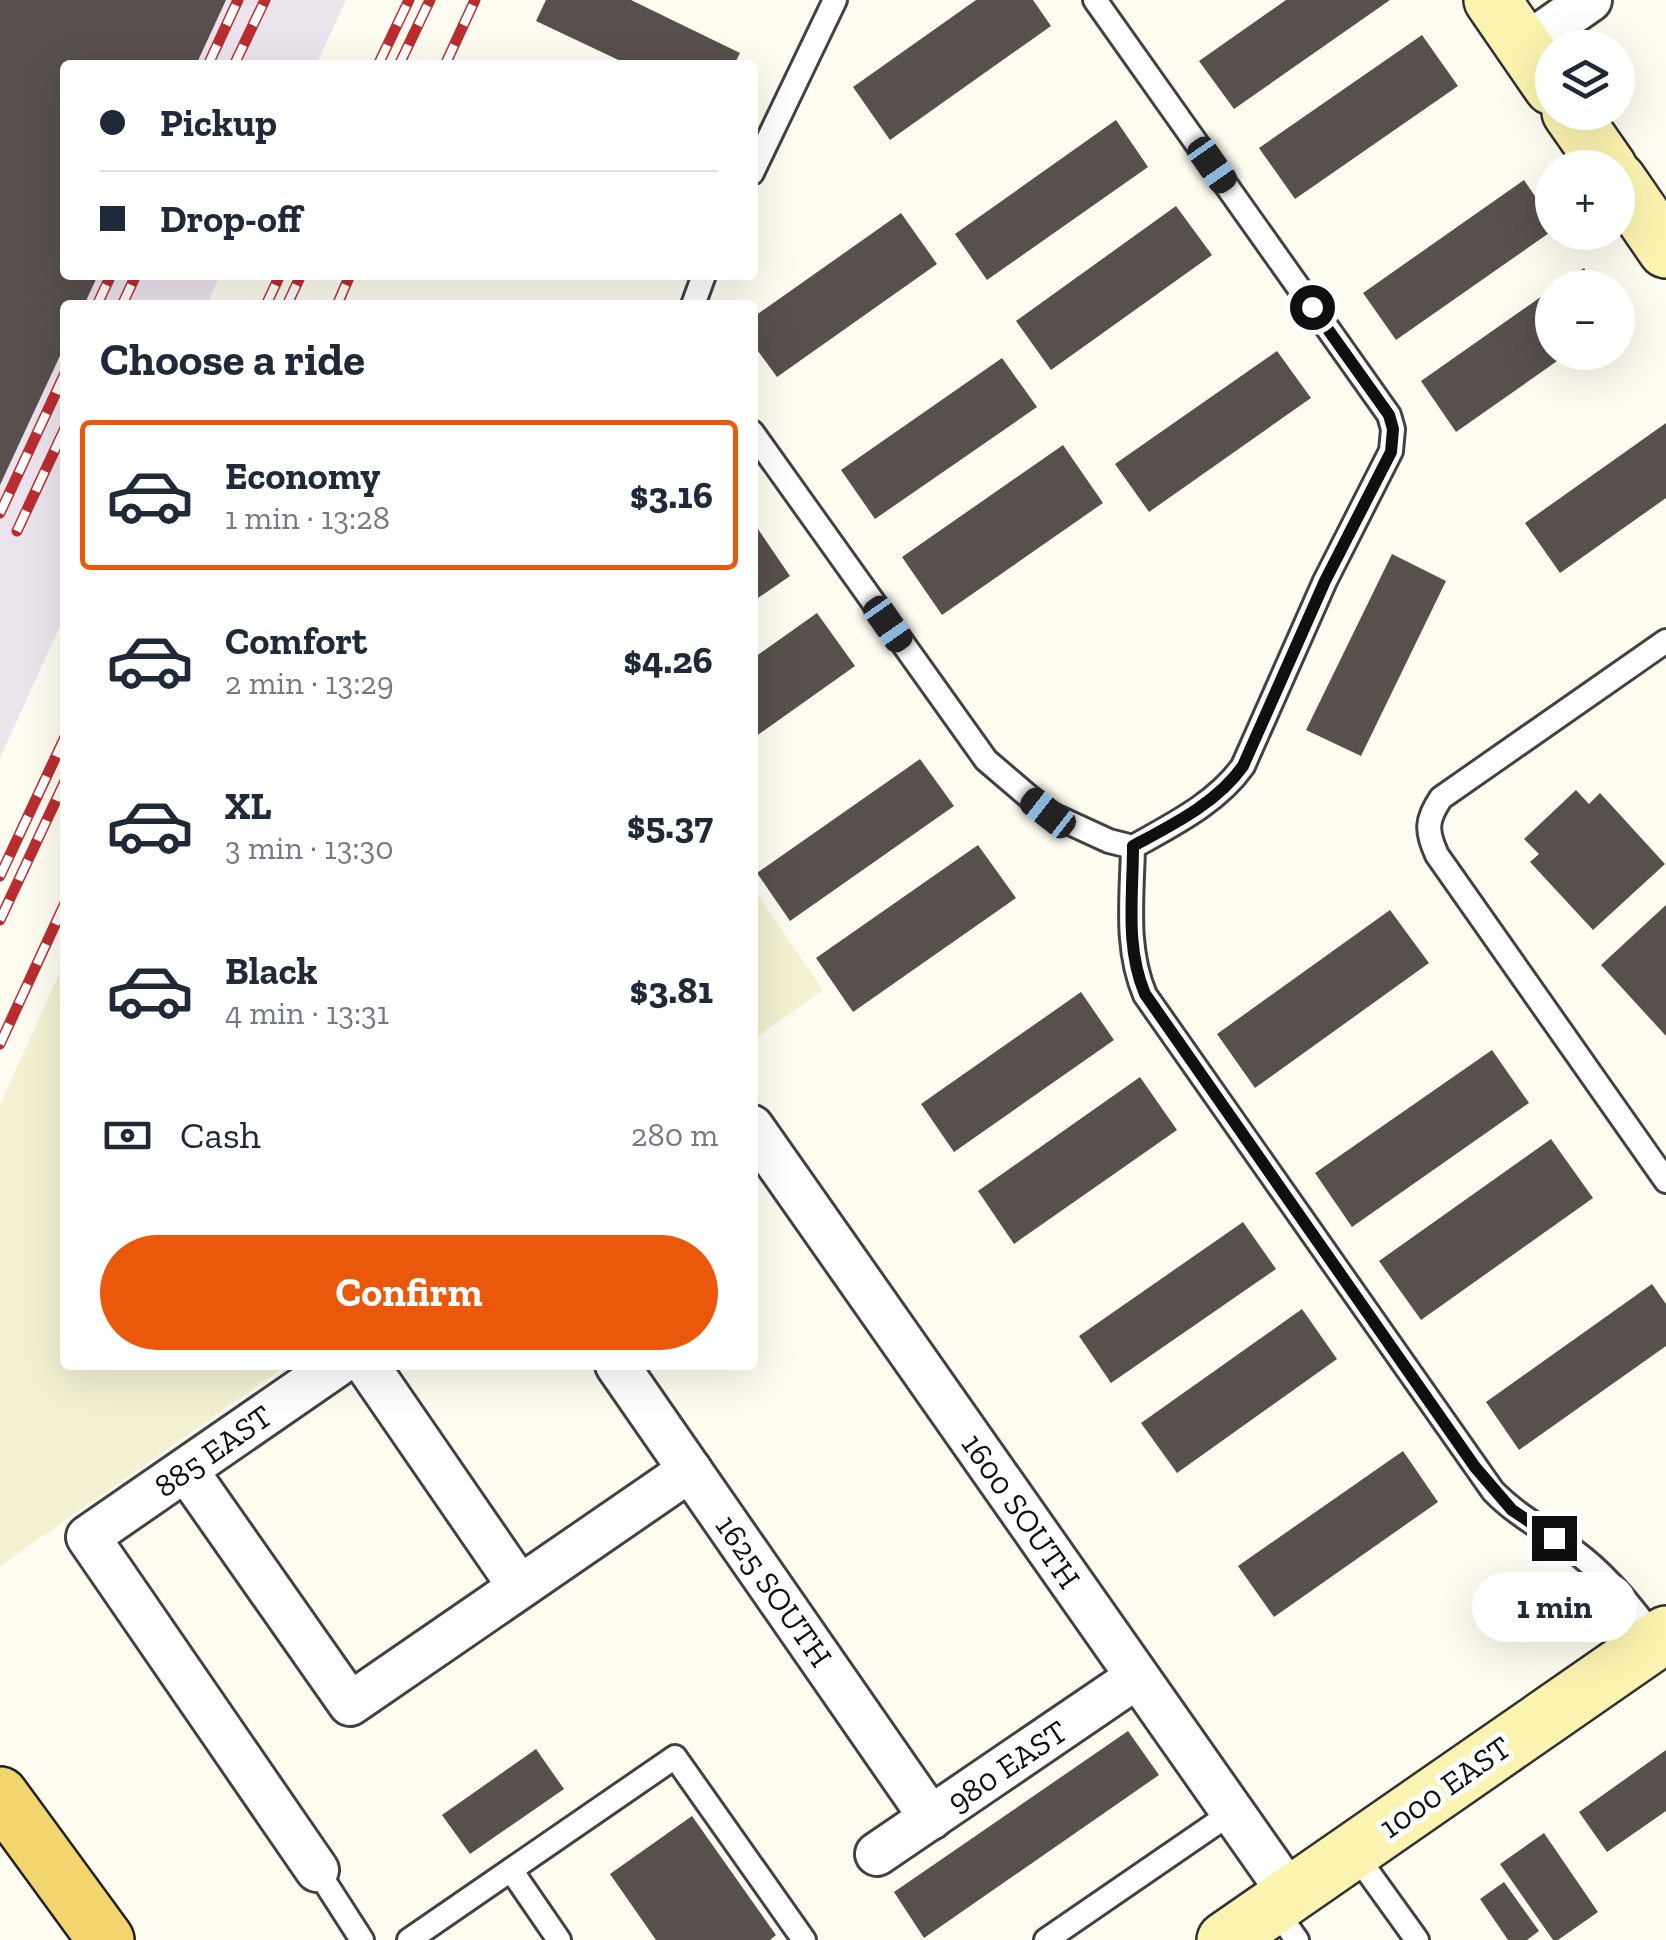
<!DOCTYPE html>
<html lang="en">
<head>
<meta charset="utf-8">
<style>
  body { margin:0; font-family:"Zilla Slab",serif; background:#f6f6f7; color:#1f2937; height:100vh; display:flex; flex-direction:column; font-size:38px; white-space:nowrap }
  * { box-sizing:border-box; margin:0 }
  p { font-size:32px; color:#747a83 }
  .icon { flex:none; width:55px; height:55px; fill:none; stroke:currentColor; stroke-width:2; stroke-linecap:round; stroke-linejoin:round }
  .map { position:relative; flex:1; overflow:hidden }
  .details { position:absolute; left:60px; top:300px; width:698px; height:1070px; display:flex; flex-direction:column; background:#fff; border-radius:10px; box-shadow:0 10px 40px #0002 }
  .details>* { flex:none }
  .guide { position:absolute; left:60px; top:60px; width:698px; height:220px; border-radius:10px; box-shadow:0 10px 40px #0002; display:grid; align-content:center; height:220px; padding:0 40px; background:#fff }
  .buttons { position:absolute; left:1535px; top:30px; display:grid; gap:20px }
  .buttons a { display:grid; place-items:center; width:100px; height:100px; border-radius:50%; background:#fff; box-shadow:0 10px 40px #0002; font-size:50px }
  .end { position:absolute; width:45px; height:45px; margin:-22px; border:12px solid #0f0f0f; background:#fff; box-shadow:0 0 0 5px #fff }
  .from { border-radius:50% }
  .bubble { position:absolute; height:70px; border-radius:35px; background:#fff; box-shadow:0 10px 40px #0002; font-size:32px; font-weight:700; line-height:70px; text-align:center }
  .car { position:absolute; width:30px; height:60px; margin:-30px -15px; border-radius:12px; box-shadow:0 0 8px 2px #0007; background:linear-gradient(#222 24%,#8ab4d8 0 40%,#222 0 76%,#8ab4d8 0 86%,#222 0) }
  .guide b { display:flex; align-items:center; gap:35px; height:95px; font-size:38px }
  .guide b+b { border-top:2px solid #e0e1e3 }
  .guide i { width:25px; height:25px; background:#1f2937 }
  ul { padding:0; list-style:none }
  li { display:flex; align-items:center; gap:30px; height:150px; margin:0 20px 15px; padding:0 20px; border:5px solid transparent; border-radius:10px }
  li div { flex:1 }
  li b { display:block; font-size:38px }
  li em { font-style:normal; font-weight:700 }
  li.active { border-color:#ea580c }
  li>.icon { width:90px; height:90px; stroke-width:1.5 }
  h2 { padding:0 40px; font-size:45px; line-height:120px }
  .pay { display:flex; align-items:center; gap:25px; height:110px; padding:0 40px; font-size:38px }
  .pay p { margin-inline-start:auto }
  .button { display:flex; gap:20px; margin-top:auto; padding:20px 40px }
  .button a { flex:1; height:115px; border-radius:60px; background:#ea580c; color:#fff; font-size:40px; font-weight:700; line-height:115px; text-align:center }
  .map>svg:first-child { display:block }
</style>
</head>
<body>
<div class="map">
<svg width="1666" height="1940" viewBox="0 0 1666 1940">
  <rect width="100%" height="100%" fill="#fefcf1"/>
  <polygon fill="#ece4ed" points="0,0 346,0 316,65 65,65 65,275 220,275 207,305 65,305 65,615 0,758"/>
  <g fill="#f3f1d2">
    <polygon points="753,888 823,990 753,1040 752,1039"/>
    <polygon points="65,961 65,1365 287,1365 0,1566 0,1105"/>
  </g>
  <g fill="#57504c">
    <polygon points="0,0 226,0 196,65 65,65 65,275 98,275 84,305 65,305 65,345 0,485"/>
    <polygon points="546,0 631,0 740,53 734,65 629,65 536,21"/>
    <polygon points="976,0 1033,0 1051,26 890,140 853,87"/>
    <polygon points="1286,0 1390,0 1234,109 1199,61"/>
    <polygon points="1422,35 1458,86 1295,199 1259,148"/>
    <polygon points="1116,120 1148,167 987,280 955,234"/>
    <polygon points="1524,180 1552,221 1552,231 1396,340 1363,293"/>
    <polygon points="1176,206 1212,255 1051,370 1016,321"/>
    <polygon points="901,213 937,264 777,377 752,343 752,318"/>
    <polygon points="1584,268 1598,288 1555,288"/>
    <polygon points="1552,289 1552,352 1570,352 1456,432 1421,381"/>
    <polygon points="1277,351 1311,398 1149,512 1115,464"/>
    <polygon points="1002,358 1037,407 875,519 841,470"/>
    <polygon points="1666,423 1666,498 1560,573 1525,523"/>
    <polygon points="1063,445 1103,503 942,615 902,557"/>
    <polygon points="758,529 790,576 752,602 752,533"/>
    <polygon points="1392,554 1446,581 1361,756 1306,730"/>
    <polygon points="817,613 855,666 752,739 752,659"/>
    <polygon points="920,759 954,806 790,921 757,873"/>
    <polygon points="1576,790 1589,804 1600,793 1665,864 1593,930 1530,862 1539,854 1524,839"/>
    <polygon points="978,845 1016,898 853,1012 816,958"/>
    <polygon points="1666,905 1666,1036 1601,965"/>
    <polygon points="1390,910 1429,963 1255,1088 1217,1034"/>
    <polygon points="1081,992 1114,1040 954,1152 921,1104"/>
    <polygon points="1492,1050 1529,1103 1352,1227 1315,1173"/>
    <polygon points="1140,1077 1177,1130 1014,1244 978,1191"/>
    <polygon points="1551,1139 1593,1198 1421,1320 1379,1261"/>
    <polygon points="1243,1222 1276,1269 1111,1383 1079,1336"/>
    <polygon points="1652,1284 1666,1304 1666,1346 1519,1450 1486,1402"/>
    <polygon points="1302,1309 1337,1359 1177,1473 1141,1423"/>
    <polygon points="1403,1451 1438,1502 1274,1617 1238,1566"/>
    <polygon points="1128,1731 1159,1775 924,1938 894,1892"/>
    <polygon points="536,1749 564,1789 470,1854 442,1815"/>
    <polygon points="1666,1750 1666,1811 1607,1852 1579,1812"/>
    <polygon points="692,1816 776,1935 770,1940 656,1940 610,1874"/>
    <polygon points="1544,1833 1598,1912 1558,1940 1553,1940 1500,1864"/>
    <polygon points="1504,1882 1539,1931 1527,1940 1508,1940 1480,1899"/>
  </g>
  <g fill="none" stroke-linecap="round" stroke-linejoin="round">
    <defs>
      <g id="lane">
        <path d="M1095 0 1389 415 1393 429 1391 451 1325 581 1243 766C1217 803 1172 825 1133 847"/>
        <polyline points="752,173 835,0"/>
        <polyline points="693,305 704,275"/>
        <path d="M752 432 986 760 1048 813 1109 841 1133 847C1132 897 1125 948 1145 995L1493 1491C1519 1518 1553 1534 1582 1557 1612 1581 1634 1610 1657 1640"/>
        <path d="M1666 641 1441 798C1426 820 1426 831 1437 855L1666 1181"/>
        <polyline points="1353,1851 1417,1940"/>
        <polyline points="317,1870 362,1940"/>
        <polyline points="511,1870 559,1940"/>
        <polyline points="1273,1906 1297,1940"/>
        <polyline points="409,1940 675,1757 804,1940"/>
        <polyline points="1046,1940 1231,1813"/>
      </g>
      <g id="street">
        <polyline points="1524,46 1590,0"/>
        <polyline points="752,1127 1290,1894"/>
        <polyline points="367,1365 519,1586"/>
        <polyline points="617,1365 931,1818"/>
        <polyline points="186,1470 350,1704 690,1470"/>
        <polyline points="877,1854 1137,1677"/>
        <polyline points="317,1870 88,1537 337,1365"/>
      </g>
      <g id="secondary">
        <polyline points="1492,0 1552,87"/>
        <polyline points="1570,112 1609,168"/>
        <polyline points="1618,180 1666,250"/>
        <polyline points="1225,1940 1666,1634"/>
      </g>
      <polyline id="primary" points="0,1795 106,1940"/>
    </defs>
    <use href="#lane" stroke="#424242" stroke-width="28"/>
    <use href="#street" stroke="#424242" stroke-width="48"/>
    <use href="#secondary" stroke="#313131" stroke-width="60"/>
    <use href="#primary" stroke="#202020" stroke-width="60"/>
    <use href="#lane" stroke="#fff" stroke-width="22"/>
    <use href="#street" stroke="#fff" stroke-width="42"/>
    <use href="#secondary" stroke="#fbf4b0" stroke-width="55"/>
    <use href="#primary" stroke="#f2d56e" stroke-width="55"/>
    <defs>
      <g id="rail">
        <polyline points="208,65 238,0"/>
        <polyline points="234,65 265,0"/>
        <polyline points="378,65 409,0"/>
        <polyline points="399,65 430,0"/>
        <polyline points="445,65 475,0"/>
        <polyline points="97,305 111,275"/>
        <polyline points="122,305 136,275"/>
        <polyline points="266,305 280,275"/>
        <polyline points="287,305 301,275"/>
        <polyline points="337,305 350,275"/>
        <polyline points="0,513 65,373"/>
        <polyline points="17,531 65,428"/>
        <polyline points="0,876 65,737"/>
        <polyline points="0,920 65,781"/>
        <polyline points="0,1044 65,903"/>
      </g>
    </defs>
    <use href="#rail" stroke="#b92d30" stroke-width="11"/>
    <use href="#rail" stroke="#fff" stroke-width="8" stroke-dasharray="22" stroke-linecap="butt"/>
  </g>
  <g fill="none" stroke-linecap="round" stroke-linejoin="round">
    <path stroke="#0f0f0f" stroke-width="12" d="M1312 307 1389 415 1393 429 1391 452 1325 581 1243 766C1217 803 1172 825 1133 846 1133 897 1125 947 1145 994L1475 1467 1512 1510 1554 1538"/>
  </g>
  <g text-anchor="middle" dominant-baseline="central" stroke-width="10" stroke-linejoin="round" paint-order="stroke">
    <g font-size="32" fill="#0f0f0f" stroke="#fff">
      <text transform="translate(213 1451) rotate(-35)">885 EAST</text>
      <text transform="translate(1021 1511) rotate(55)">1600 SOUTH</text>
      <text transform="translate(774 1591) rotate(55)">1625 SOUTH</text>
      <text transform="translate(1007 1766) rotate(-34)">980 EAST</text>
      <text transform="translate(1445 1787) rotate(-35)">1000 EAST</text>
    </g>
  </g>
</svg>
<div class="buttons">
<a><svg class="icon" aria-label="layers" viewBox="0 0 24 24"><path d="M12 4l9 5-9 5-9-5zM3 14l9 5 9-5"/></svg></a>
<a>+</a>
<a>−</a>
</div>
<i class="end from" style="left:1312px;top:307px"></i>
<i class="end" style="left:1554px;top:1538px"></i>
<div class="bubble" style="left:1472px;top:1572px;width:165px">1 min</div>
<i class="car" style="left:1212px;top:165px;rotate:145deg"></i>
<i class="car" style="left:888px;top:624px;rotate:145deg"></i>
<i class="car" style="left:1048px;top:813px;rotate:308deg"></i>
<div class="guide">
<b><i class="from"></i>Pickup</b>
<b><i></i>Drop-off</b>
</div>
<section class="details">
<h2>Choose a ride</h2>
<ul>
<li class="active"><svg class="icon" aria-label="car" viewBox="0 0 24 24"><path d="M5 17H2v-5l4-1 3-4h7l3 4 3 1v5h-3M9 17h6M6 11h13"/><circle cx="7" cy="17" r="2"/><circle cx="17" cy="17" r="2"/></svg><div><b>Economy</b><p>1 min · 13:28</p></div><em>$3.16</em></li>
<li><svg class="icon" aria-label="car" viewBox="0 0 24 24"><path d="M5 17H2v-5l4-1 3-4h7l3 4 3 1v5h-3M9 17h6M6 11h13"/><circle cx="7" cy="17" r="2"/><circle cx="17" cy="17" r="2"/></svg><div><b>Comfort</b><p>2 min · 13:29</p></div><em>$4.26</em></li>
<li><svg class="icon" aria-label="car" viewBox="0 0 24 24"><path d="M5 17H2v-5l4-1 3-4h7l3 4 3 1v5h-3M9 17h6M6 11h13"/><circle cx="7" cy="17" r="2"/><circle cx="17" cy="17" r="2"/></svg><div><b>XL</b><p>3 min · 13:30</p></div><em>$5.37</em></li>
<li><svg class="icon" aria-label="car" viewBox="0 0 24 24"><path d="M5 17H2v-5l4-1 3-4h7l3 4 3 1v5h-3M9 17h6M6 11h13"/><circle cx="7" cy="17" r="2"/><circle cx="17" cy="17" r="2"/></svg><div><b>Black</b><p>4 min · 13:31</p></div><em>$3.81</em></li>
</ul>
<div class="pay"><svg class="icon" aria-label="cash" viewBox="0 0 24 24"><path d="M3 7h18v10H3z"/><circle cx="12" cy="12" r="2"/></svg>Cash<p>280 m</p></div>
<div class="button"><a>Confirm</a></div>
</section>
</div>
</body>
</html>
